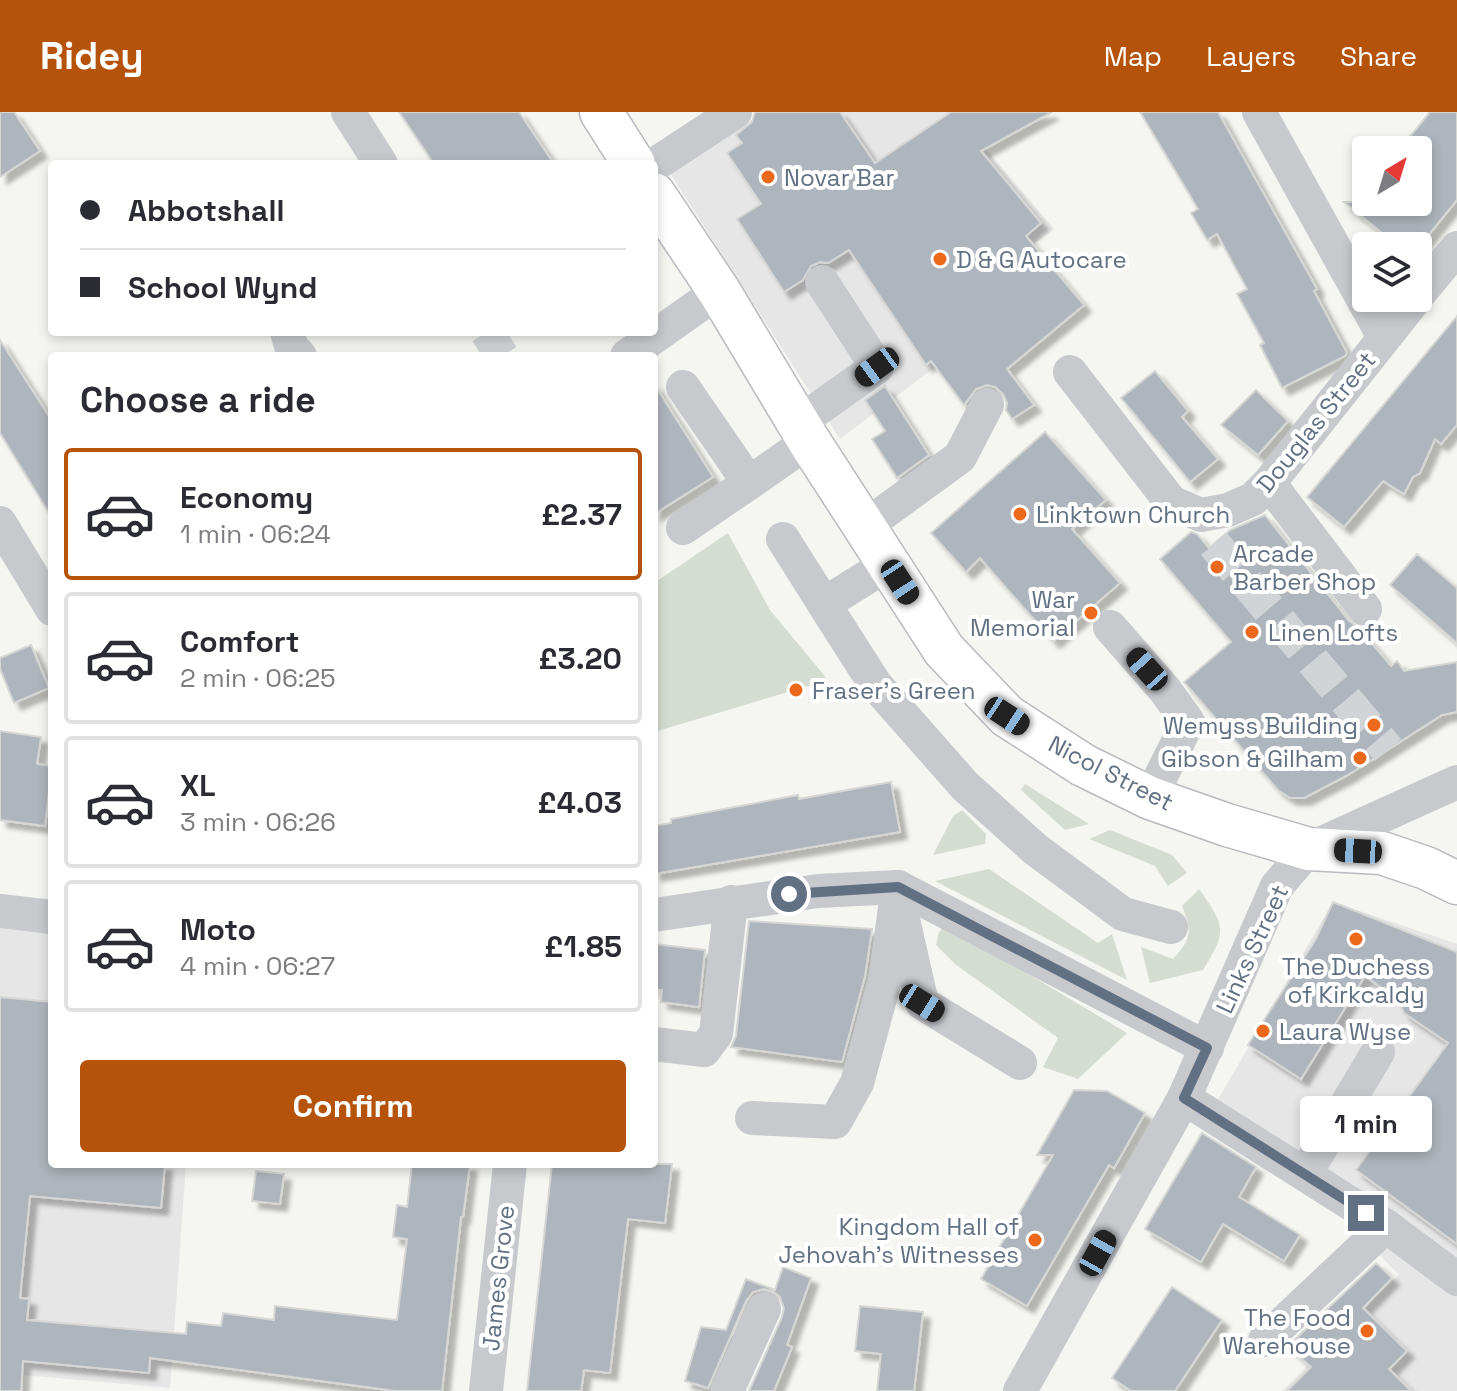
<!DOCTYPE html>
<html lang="en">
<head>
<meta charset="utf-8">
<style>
  body { margin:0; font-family:"Space Grotesk",sans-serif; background:#f7f7f7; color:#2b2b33; height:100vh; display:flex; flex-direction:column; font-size:30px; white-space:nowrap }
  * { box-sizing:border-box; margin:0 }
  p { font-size:26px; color:#7c7c81 }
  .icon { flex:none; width:44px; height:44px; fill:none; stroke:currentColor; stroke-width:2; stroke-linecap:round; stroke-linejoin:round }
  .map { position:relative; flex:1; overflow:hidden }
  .drawer { position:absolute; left:48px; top:240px; width:610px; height:816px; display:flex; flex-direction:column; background:#fff; border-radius:8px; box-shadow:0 4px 12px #0003 }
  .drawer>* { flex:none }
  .top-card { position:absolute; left:48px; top:48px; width:610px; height:176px; border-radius:8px; box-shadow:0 4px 12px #0003; display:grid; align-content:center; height:176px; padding:0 32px; background:#fff }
  .needle { width:52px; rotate:38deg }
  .fabs { position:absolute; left:1352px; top:24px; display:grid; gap:16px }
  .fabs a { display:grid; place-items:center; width:80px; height:80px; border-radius:8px; background:#fff; box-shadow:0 4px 12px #0003; font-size:40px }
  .end { position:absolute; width:36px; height:36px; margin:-18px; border:10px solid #627084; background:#fff; box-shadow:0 0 0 4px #fff }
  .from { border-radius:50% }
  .bubble { position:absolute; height:56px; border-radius:8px; background:#fff; box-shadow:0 4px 12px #0003; font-size:26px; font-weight:700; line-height:56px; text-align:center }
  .car { position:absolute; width:24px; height:48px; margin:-24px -12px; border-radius:10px; box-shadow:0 0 6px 2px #0007; background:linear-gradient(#222 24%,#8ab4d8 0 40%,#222 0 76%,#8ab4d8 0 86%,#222 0) }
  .top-card b { display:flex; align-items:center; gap:28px; height:76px; font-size:30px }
  .top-card b+b { border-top:2px solid #e1e1e2 }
  .top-card i { width:20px; height:20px; background:#2b2b33 }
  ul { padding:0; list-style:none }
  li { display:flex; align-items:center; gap:24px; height:132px; margin:0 16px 12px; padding:0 16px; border:4px solid #e1e1e2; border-radius:8px }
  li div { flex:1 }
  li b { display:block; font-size:30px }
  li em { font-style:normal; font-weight:700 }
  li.on { border-color:#b45309 }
  li>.icon { width:72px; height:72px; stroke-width:1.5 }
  h2 { padding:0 32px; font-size:36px; line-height:96px }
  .primary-button { display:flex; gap:16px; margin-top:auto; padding:16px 32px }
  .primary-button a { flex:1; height:92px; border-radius:8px; background:#b45309; color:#fff; font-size:32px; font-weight:700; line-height:92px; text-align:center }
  header { display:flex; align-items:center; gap:48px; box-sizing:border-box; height:112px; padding:0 40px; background:#b45309; color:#fff }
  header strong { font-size:38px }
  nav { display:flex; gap:44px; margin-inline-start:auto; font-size:28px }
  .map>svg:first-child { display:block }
</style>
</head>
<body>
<header>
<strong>Ridey</strong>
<nav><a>Map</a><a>Layers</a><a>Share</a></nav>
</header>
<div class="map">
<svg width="1457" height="1279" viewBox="0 0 1457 1279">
  <defs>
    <filter id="shadow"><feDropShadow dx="7" dy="7" stdDeviation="2" flood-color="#0004"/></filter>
  </defs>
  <rect width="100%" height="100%" fill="#f5f5f1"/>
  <g fill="#e5e6e5">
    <polygon points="764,0 959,0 968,16 1054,117 962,186 988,215 840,327 670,61"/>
    <polygon points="1333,790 1457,832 1457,1279 1282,1279 1399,1163 1324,1085 1205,1010"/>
    <polygon points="0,811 52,818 52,1052 186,1052 170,1276 0,1261"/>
  </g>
  <g fill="#d5ddd2">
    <polygon points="728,421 770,498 828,568 654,620 654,471"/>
    <polygon points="1025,672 1089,712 1065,718 1021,678"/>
    <polygon points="962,698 986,722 985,732 933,743 953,704"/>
    <polygon points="1110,718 1172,743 1187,761 1168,774 1155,754 1089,727"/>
    <polygon points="989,757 1098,831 1112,822 1127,868 935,769"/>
    <path d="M1199 777C1225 814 1228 818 1203 858L1150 871 1141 835 1173 847C1192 827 1192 819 1182 794Z"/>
    <polygon points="946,813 1127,921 1078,967 1043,955 1058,926 955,852 936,833 939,820"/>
  </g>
  <g fill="#afb5bc" stroke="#d6d6d4" stroke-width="2" filter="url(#shadow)">
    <polygon points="0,0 14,0 40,39 0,65"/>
    <polygon points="399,0 519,0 554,52 434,52"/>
    <polygon points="755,0 840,0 875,51 951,0 1052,0 981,39 1041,111 1026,124 1084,193 1007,257 1034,293 1012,307 1006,298 1007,291 1003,282 995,275 987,273 976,277 964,293 931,249 926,253 849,138 828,151 820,150 811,154 803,168 784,180 737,107 761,92 727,41 742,31 736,23 752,10"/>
    <polygon points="1140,0 1218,0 1317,177 1314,179 1347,241 1345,244 1282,276 1260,233 1264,231 1237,182 1247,177 1217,122 1207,128 1191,101 1198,97"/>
    <polygon points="1430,0 1457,0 1457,88 1418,136 1398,134 1344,90 1418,90 1418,38 1399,38"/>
    <polygon points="1457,204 1457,313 1441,332 1435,327 1420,361 1413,365 1404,382 1383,369 1344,415 1307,385"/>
    <polygon points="0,228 52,309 52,406 0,321"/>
    <polygon points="1155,259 1188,299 1182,305 1218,347 1190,370 1121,286"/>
    <polygon points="654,272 713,365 654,402"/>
    <polygon points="885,274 929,343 897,366 872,327 885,319 865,288"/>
    <polygon points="1256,278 1288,309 1258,343 1221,313"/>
    <polygon points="1045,320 1106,388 1072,417 1120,471 1053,529 980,446 966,460 931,421"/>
    <polygon points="1265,403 1349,509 1359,516 1391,554 1397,549 1404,559 1457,550 1457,600 1442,603 1348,663 1304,686 1290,686 1278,678 1184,570 1231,530 1160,447 1191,420 1197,422 1209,436 1230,418"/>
    <polygon points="1417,442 1457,476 1457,531 1390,473"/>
    <polygon points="31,533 49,576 14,591 0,557 0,546"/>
    <polygon points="0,619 41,625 37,652 52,654 45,714 0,708"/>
    <polygon points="891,670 900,720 654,762 654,714 671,711 671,707 798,683 799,687"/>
    <polygon points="1333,790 1457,840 1457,1132 1356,1058 1448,931 1404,901 1398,888 1365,864 1301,967 1248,933 1316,827"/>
    <polygon points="749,809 872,817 865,864 842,950 731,935 736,924"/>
    <polygon points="654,832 705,838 699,895 661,890 662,878 654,878"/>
    <polygon points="0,885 52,890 52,1052 165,1052 161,1096 30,1084 20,1186 29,1187 27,1208 186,1222 187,1210 221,1214 223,1201 274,1208 275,1194 397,1208 407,1127 393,1125 397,1093 407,1095 412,1052 470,1052 463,1105 461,1105 442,1279 395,1279 150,1246 149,1261 23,1249 21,1279 0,1279"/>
    <polygon points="1074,978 1107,979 1145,1001 1114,1056 1109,1053 1027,1194 981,1167 1053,1043 1037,1043"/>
    <polygon points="1202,1021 1256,1055 1239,1085 1300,1123 1284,1149 1223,1112 1201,1150 1145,1117"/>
    <polygon points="552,1052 672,1052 665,1111 628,1107 610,1261 584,1258 581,1279 527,1279"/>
    <polygon points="256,1059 284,1062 280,1092 252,1089"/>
    <polygon points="1376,1151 1392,1166 1363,1196 1407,1239 1389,1257 1411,1279 1287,1279 1311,1255 1288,1234"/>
    <polygon points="783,1155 811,1166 787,1233 792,1235 774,1279 749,1279 782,1205 784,1196 780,1185 773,1179 763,1177 753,1180 746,1189 708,1276 685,1269 701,1215 726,1218 746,1167 775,1178"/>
    <polygon points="1172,1175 1222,1208 1175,1279 1131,1279 1112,1266"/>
    <polygon points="860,1194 923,1200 914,1279 877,1279 881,1242 855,1239"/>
  </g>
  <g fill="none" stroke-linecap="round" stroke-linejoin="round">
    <g stroke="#d0d4d6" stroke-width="34" stroke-dasharray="34 17" stroke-linecap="butt">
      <polyline points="487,220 502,244"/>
      <polyline points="1214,432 1388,638"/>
    </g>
    <defs>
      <g id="major">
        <polyline points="601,0 634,52"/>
        <polyline points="654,82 719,179 809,329 944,538 1007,604 1083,653 1150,686 1227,713 1309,737 1382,741 1426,756 1457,771"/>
      </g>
    </defs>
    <use href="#major" stroke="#b7babe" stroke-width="45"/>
    <g stroke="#c7c9cd" stroke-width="34">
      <polyline points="348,0 381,52"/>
      <polyline points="1259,0 1384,225"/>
      <polyline points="654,53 735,0"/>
      <polyline points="1418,183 1457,136"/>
      <polyline points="287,220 291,234 300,244"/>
      <polyline points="627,244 719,179"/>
      <polyline points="1070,260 1171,390 1201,403 1228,398 1253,387 1269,371 1416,186"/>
      <polyline points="683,275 749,371 809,329"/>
      <polyline points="798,311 877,255 822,170"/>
      <polyline points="1269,371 1365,497"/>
      <polyline points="0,411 52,497"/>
      <polyline points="864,415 960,345 987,293"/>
      <polyline points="683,416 749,371"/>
      <polyline points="783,427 824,492"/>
      <polyline points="888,452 824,492 875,572 965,674 1035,737 1123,802 1171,815"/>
      <polyline points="1110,515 1165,578 1188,610 1150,686"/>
      <polyline points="0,799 52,805"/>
      <polyline points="654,803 818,779 898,775 1207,936"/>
      <polyline points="902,803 922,891 1020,951"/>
      <polyline points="654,932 704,938 716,922 731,790"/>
      <polyline points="1184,986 1386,1114 1457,1167"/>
      <polyline points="752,1006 835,1010 857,971 885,868 898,775"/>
      <polyline points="1305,1062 1378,940"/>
      <polyline points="1265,1228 1386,1114"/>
      <polyline points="486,1279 510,1052"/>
      <polyline points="727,1279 764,1197"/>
      <polyline points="1020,1279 1184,986 1277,774 1309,737 1457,670"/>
    </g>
    <use href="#major" stroke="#fff" stroke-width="42"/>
  </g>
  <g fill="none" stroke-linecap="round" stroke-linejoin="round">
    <polyline stroke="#627084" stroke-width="10" points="789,782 898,775 1207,936 1184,986 1366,1101"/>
  </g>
  <g fill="#ec681b" stroke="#fff" stroke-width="3">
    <circle cx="768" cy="65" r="8"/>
    <circle cx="940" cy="147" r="8"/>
    <circle cx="1020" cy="402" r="8"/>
    <circle cx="1217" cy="455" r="8"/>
    <circle cx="1091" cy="501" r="8"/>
    <circle cx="1252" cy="520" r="8"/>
    <circle cx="796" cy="578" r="8"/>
    <circle cx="1374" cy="613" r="8"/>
    <circle cx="1360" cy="646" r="8"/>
    <circle cx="1356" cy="827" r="8"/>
    <circle cx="1263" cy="919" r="8"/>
    <circle cx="1035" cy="1128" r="8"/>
    <circle cx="1367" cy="1219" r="8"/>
  </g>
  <g text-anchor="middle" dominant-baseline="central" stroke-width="8" stroke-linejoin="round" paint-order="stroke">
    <g font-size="24" fill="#627084" stroke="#fff" text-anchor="start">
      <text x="784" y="65">Novar Bar</text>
      <text x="956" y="147">D &amp; G Autocare</text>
      <text x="1036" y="402">Linktown Church</text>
      <text x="1233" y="441">Arcade<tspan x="1233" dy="28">Barber Shop</tspan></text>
      <text x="1075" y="487" text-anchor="end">War<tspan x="1075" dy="28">Memorial</tspan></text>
      <text x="1268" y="520">Linen Lofts</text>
      <text x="812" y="578">Fraser’s Green</text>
      <text x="1358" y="613" text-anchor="end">Wemyss Building</text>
      <text x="1344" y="646" text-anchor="end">Gibson &amp; Gilham</text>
      <text x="1356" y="854" text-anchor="middle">The Duchess<tspan x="1356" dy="28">of Kirkcaldy</tspan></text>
      <text x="1279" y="919">Laura Wyse</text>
      <text x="1019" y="1114" text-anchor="end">Kingdom Hall of<tspan x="1019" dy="28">Jehovah's Witnesses</tspan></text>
      <text x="1351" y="1205" text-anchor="end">The Food<tspan x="1351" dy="28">Warehouse</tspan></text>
    </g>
    <g font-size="24" fill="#627084" stroke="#fff">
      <text transform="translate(1316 310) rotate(-51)">Douglas Street</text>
      <text transform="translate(1111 661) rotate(27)">Nicol Street</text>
      <text transform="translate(1252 837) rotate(-65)">Links Street</text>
      <text transform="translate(498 1166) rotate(-84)">James Grove</text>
    </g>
  </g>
</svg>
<div class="fabs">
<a><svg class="needle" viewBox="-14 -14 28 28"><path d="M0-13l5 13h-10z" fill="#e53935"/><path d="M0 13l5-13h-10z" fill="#7c7c81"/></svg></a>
<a><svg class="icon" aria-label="layers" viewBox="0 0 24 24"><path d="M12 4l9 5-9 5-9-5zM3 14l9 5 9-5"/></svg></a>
</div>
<i class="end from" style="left:789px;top:782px"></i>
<i class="end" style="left:1366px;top:1101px"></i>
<div class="bubble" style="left:1300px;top:984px;width:132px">1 min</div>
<i class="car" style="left:877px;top:255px;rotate:234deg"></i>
<i class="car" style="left:900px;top:470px;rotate:147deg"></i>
<i class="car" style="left:1147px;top:557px;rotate:318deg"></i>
<i class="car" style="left:1007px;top:604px;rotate:123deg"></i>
<i class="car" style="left:1358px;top:739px;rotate:273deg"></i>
<i class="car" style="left:922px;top:891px;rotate:122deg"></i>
<i class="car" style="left:1098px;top:1141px;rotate:29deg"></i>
<div class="top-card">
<b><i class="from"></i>Abbotshall</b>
<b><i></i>School Wynd</b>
</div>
<section class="drawer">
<h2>Choose a ride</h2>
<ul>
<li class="on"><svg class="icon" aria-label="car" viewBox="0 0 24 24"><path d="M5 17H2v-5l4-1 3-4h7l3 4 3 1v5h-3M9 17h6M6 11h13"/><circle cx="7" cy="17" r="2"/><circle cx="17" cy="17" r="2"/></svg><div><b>Economy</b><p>1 min · 06:24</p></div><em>£2.37</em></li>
<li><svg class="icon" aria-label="car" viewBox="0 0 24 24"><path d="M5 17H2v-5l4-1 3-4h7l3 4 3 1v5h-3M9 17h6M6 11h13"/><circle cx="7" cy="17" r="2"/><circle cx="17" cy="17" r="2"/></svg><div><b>Comfort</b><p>2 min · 06:25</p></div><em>£3.20</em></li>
<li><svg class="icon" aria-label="car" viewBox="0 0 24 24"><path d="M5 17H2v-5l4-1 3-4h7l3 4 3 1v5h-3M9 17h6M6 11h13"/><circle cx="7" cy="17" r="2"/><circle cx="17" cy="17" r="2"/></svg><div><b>XL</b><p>3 min · 06:26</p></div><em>£4.03</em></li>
<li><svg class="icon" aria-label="car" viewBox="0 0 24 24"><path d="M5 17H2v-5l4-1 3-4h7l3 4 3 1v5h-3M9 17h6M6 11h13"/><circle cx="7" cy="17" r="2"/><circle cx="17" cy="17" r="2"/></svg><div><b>Moto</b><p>4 min · 06:27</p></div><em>£1.85</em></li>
</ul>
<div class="primary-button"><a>Confirm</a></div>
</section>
</div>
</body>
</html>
